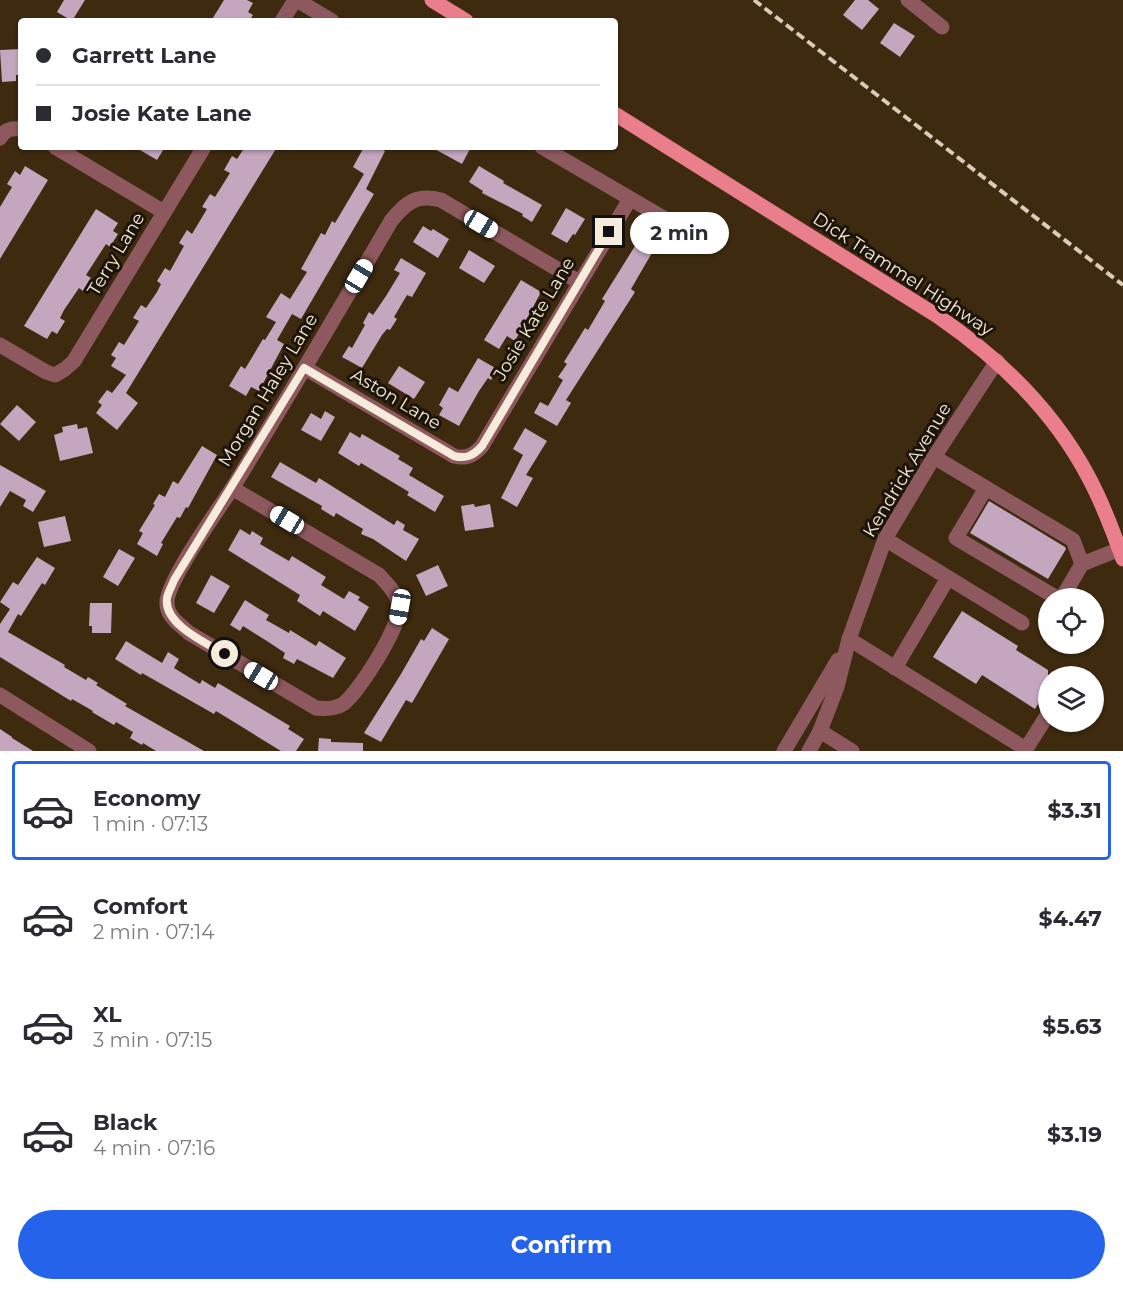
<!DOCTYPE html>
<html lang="en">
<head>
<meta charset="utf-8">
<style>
  body { margin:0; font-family:Montserrat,sans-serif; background:#f2f2f3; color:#2b2b33; height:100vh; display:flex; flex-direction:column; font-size:22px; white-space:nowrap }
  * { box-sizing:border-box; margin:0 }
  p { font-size:20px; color:#7c7c81 }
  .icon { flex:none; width:33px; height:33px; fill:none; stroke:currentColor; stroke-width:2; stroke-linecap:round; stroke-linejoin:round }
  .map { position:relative; height:751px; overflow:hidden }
  .side { display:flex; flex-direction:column; background:#fff; flex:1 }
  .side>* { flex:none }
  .guide { position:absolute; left:18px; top:18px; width:600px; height:132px; border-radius:6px; box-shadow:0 2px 4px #0004; display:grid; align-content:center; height:132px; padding:0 18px; background:#fff }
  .tools { position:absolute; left:1038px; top:588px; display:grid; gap:12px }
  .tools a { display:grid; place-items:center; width:66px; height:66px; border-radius:50%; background:#fff; box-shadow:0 2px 4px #0004; font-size:30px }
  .end { position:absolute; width:27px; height:27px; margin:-14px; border:8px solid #f7ebdc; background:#111; box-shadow:0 0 0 3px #111 }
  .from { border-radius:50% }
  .bubble { position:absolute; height:42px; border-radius:21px; background:#fff; box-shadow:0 2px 4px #0004; font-size:20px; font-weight:700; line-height:42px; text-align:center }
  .car { position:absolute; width:18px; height:36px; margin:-18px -9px; border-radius:8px; box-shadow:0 0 4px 2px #0007; background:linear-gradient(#fff 24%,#345 0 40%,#fff 0 76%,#345 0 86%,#fff 0) }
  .guide b { display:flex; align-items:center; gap:21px; height:57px; font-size:22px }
  .guide b+b { border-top:2px solid #e1e1e2 }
  .guide i { width:15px; height:15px; background:#2b2b33 }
  ul { padding:10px 0 0; list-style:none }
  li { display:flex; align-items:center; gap:18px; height:99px; margin:0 12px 9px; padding:0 6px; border:3px solid transparent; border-radius:6px }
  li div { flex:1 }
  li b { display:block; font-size:22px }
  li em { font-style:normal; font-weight:700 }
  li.active { border-color:#2563eb }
  li>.icon { width:54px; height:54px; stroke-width:1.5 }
  .primary-button { display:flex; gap:12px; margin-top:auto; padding:12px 18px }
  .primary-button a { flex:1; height:69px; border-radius:36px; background:#2563eb; color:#fff; font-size:24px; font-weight:700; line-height:69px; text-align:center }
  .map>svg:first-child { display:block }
</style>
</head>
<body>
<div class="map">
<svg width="1123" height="751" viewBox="0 0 1123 751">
  <rect width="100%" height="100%" fill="#3d2a0f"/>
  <g fill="#c4a6bf">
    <polygon points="64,0 85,0 72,21 57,12"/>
    <polygon points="224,0 247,0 253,3 248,12 253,15 249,21 211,21"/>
    <polygon points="855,0 868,0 879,9 862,30 843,15"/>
    <polygon points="894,23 915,36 900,57 880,43"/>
    <polygon points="21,49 21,75 16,75 16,81 2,82 0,50"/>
    <polygon points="135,147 165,147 157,160"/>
    <polygon points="245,147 277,147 126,393 138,403 117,430 96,413 102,405 98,402 107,390 112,393 126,375 111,366 116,358 111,355 119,342 124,345 139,321 133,318 141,305 146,308 157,292 161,284 157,281 165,268 170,271 184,246 179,243 187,230 192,234 207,209 202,207 210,194 215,197 230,173 224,170 232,156 237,159"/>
    <polygon points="364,147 378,147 385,151 366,189 374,194 301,319 292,314 277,340 284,344 259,391 251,387 246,396 229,386 241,366 245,369 263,339 265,340 276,322 266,317 281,293 290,299 307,272 301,269 321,233 325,235 332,221 335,223 364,174 353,167"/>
    <polygon points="431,147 471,147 462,164"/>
    <polygon points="25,166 48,180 0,259 0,207 12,187 7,184 15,171 20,175"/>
    <polygon points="479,166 504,181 503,183 542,205 532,222 522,216 523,214 482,193 483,191 469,182"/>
    <polygon points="566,208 585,219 575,235 573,234 567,243 551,234"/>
    <polygon points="96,209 118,223 113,231 118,234 110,247 106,244 86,275 91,278 83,291 79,288 64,310 60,318 65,321 57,334 52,331 47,339 24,326"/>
    <polygon points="423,226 431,231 433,229 449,239 438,258 413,242"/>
    <polygon points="640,238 656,246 631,289 635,292 566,400 571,403 557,426 534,413 540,402 548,406 563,380 558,377 567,364 564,362 585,328 588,330 605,301 602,299"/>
    <polygon points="469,250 495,266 484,283 459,268"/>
    <polygon points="401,258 426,273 412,297 407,295 394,317 397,319 390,330 387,329 382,335 362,368 342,357 349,346 352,348 365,325 363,323 369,312 373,315 386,296 400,273 394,270"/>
    <polygon points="521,280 541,292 515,341 507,336 499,349 484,340"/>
    <polygon points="478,358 497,369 491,380 488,378 479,391 459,426 439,415 443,408 439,405 449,387 458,392"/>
    <polygon points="399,366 425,382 414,399 388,383"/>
    <polygon points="17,405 36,422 19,441 0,424"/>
    <polygon points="325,411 335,417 321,441 301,430 311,413 321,419"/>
    <polygon points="77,424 78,429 87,427 93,453 60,461 54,435 63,432 62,427"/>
    <polygon points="525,428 547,441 526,475 533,478 517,507 501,498 523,455 513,449"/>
    <polygon points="350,432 360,438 362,434 400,456 398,459 413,468 409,475 444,496 435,512 407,495 409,492 361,463 359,466 338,453"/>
    <polygon points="202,446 217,455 188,508 186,507 180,518 177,517 161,543 163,544 157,556 137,544 143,533 139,531 155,505 153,504 159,494 165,497 173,481 178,484"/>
    <polygon points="280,462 316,483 319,478 394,525 397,520 405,525 403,530 419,539 406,561 373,539 361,534 363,529 336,513 334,517 321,509 322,506 271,477"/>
    <polygon points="0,465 46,491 33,512 23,506 26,500 10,491 0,507"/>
    <polygon points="989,501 1065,547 1066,549 1048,579 970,533"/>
    <polygon points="474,504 475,507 490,504 494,527 465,531 461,506"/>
    <polygon points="65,516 71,541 44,547 38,522"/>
    <polygon points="240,529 250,535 252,531 263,538 260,544 289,561 292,556 326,577 321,585 344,599 349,591 360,597 358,600 369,607 355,631 323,611 320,616 297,601 300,595 228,550"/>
    <polygon points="119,549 135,558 118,586 103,577"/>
    <polygon points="37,557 55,568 45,585 42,583 21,616 18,614 8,632 65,665 64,667 86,680 88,677 98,683 96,685 127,704 125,706 204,751 156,751 143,743 142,745 130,738 133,732 116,722 114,725 92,712 93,711 72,699 71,701 0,657 0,624 10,609 0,602 13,582 18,585"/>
    <polygon points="438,565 448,586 426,596 416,575"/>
    <polygon points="211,575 230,586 214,613 196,603"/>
    <polygon points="245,600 269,615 266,620 289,633 290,630 316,646 319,641 346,658 333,678 297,659 294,664 283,658 285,653 267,641 243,626 240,631 230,625"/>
    <polygon points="90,603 112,603 111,633 92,633 92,626 89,626"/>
    <polygon points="962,611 1018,646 1016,650 1048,670 1048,687 1035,709 982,675 976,684 933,657"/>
    <polygon points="432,628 449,639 412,703 406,700 381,742 364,733 401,674 421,639 424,641"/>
    <polygon points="126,641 162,663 168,652 179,659 174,668 200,684 202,680 215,688 218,683 290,726 288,729 304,739 296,751 281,751 216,711 214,714 142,673 141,675 115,659"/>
    <polygon points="0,729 12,737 12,738 33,751 0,751"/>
    <polygon points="319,738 331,739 331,742 363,743 363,751 318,751"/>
  </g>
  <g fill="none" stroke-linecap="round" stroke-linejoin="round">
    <g stroke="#8d585e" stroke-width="15">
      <polyline points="297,0 332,21"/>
      <polyline points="908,0 942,27"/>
      <polyline points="282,21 295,0"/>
      <path d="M0 138C5 129 12 128 21 129"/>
      <polyline points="55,147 164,212"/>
      <polyline points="542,147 708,244"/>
      <polyline points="0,345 46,372 55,375 65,369 74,361 204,147"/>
      <path d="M305 368 454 456C466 459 473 456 482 446L630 199"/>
      <polyline points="934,457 986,488 956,538 1057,598"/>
      <path d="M232 488 379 575C387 584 397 593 399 605 403 623 358 694 343 704 335 709 325 709 316 708L189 633C178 623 166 616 167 601 169 578 218 510 233 487 287 399 339 310 391 221 406 202 417 194 441 200L579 282"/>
      <polyline points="986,488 1073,540 1082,564"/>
      <polyline points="885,539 1022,623"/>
      <polyline points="1062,598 1082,564 1120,549"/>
      <polyline points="849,639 1026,749 1048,714"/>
      <polyline points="895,668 948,578"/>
      <polyline points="0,695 89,751"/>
      <polyline points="820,731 852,751"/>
      <polyline points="784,751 838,660"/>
      <polyline points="809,751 820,731 837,687 849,639 885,539 934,457 997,361"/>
    </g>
    <g stroke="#eb7e8d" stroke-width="15">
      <polyline points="432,0 466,21"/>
      <path d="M615 114 939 317C1000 359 1054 411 1089 478 1103 504 1113 531 1123 559"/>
    </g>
    <polyline stroke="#d9ccbb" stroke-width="4" stroke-dasharray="9 4.5" stroke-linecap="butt" points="754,0 1123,285"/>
  </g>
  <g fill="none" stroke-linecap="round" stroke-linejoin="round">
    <path stroke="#f7ebdc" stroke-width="8" d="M225 654C206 643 163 624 167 598 168 592 172 586 174 580L304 368 454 456C466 459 473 456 482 446L609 232"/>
  </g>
  <g text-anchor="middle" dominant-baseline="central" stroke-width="6" stroke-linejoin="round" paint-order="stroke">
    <g font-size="18" fill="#f7ebdc" stroke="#1d1509">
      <text transform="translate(116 254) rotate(-59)">Terry Lane</text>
      <text transform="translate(903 274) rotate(33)">Dick Trammel Highway</text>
      <text transform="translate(534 319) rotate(-59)">Josie Kate Lane</text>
      <text transform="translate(268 390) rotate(-59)">Morgan Haley Lane</text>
      <text transform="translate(396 399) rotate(31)">Aston Lane</text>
      <text transform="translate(907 470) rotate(-59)">Kendrick Avenue</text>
    </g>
  </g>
</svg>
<div class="tools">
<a><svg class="icon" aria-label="locate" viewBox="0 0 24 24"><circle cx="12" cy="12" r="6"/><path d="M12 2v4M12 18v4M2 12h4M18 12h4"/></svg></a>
<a><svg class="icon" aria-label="layers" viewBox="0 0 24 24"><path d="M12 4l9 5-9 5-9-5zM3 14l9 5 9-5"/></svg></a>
</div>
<i class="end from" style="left:225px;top:654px"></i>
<i class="end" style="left:609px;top:232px"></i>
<div class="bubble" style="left:630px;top:212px;width:99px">2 min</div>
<i class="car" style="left:481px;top:224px;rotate:121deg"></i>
<i class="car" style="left:359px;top:276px;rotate:31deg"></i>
<i class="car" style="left:287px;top:520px;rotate:301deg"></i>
<i class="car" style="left:400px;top:607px;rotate:190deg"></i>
<i class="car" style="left:261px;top:676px;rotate:301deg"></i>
<div class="guide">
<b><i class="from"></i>Garrett Lane</b>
<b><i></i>Josie Kate Lane</b>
</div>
</div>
<section class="side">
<ul>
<li class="active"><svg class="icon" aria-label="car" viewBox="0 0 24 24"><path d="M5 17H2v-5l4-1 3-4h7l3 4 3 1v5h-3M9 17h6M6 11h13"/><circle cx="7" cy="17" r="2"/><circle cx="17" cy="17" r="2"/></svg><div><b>Economy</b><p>1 min · 07:13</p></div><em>$3.31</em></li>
<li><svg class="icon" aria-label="car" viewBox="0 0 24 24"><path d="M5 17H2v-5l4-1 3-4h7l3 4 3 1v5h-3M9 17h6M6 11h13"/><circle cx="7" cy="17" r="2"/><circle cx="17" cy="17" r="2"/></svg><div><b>Comfort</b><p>2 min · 07:14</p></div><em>$4.47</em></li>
<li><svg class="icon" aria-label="car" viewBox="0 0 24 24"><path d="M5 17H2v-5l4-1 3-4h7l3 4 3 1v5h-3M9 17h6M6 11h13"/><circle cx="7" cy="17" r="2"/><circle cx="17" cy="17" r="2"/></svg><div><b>XL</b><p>3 min · 07:15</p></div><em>$5.63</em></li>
<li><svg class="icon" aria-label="car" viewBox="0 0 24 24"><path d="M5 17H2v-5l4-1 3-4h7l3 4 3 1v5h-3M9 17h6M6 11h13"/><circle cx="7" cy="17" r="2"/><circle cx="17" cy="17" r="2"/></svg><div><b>Black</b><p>4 min · 07:16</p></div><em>$3.19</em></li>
</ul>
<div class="primary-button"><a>Confirm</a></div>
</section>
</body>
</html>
